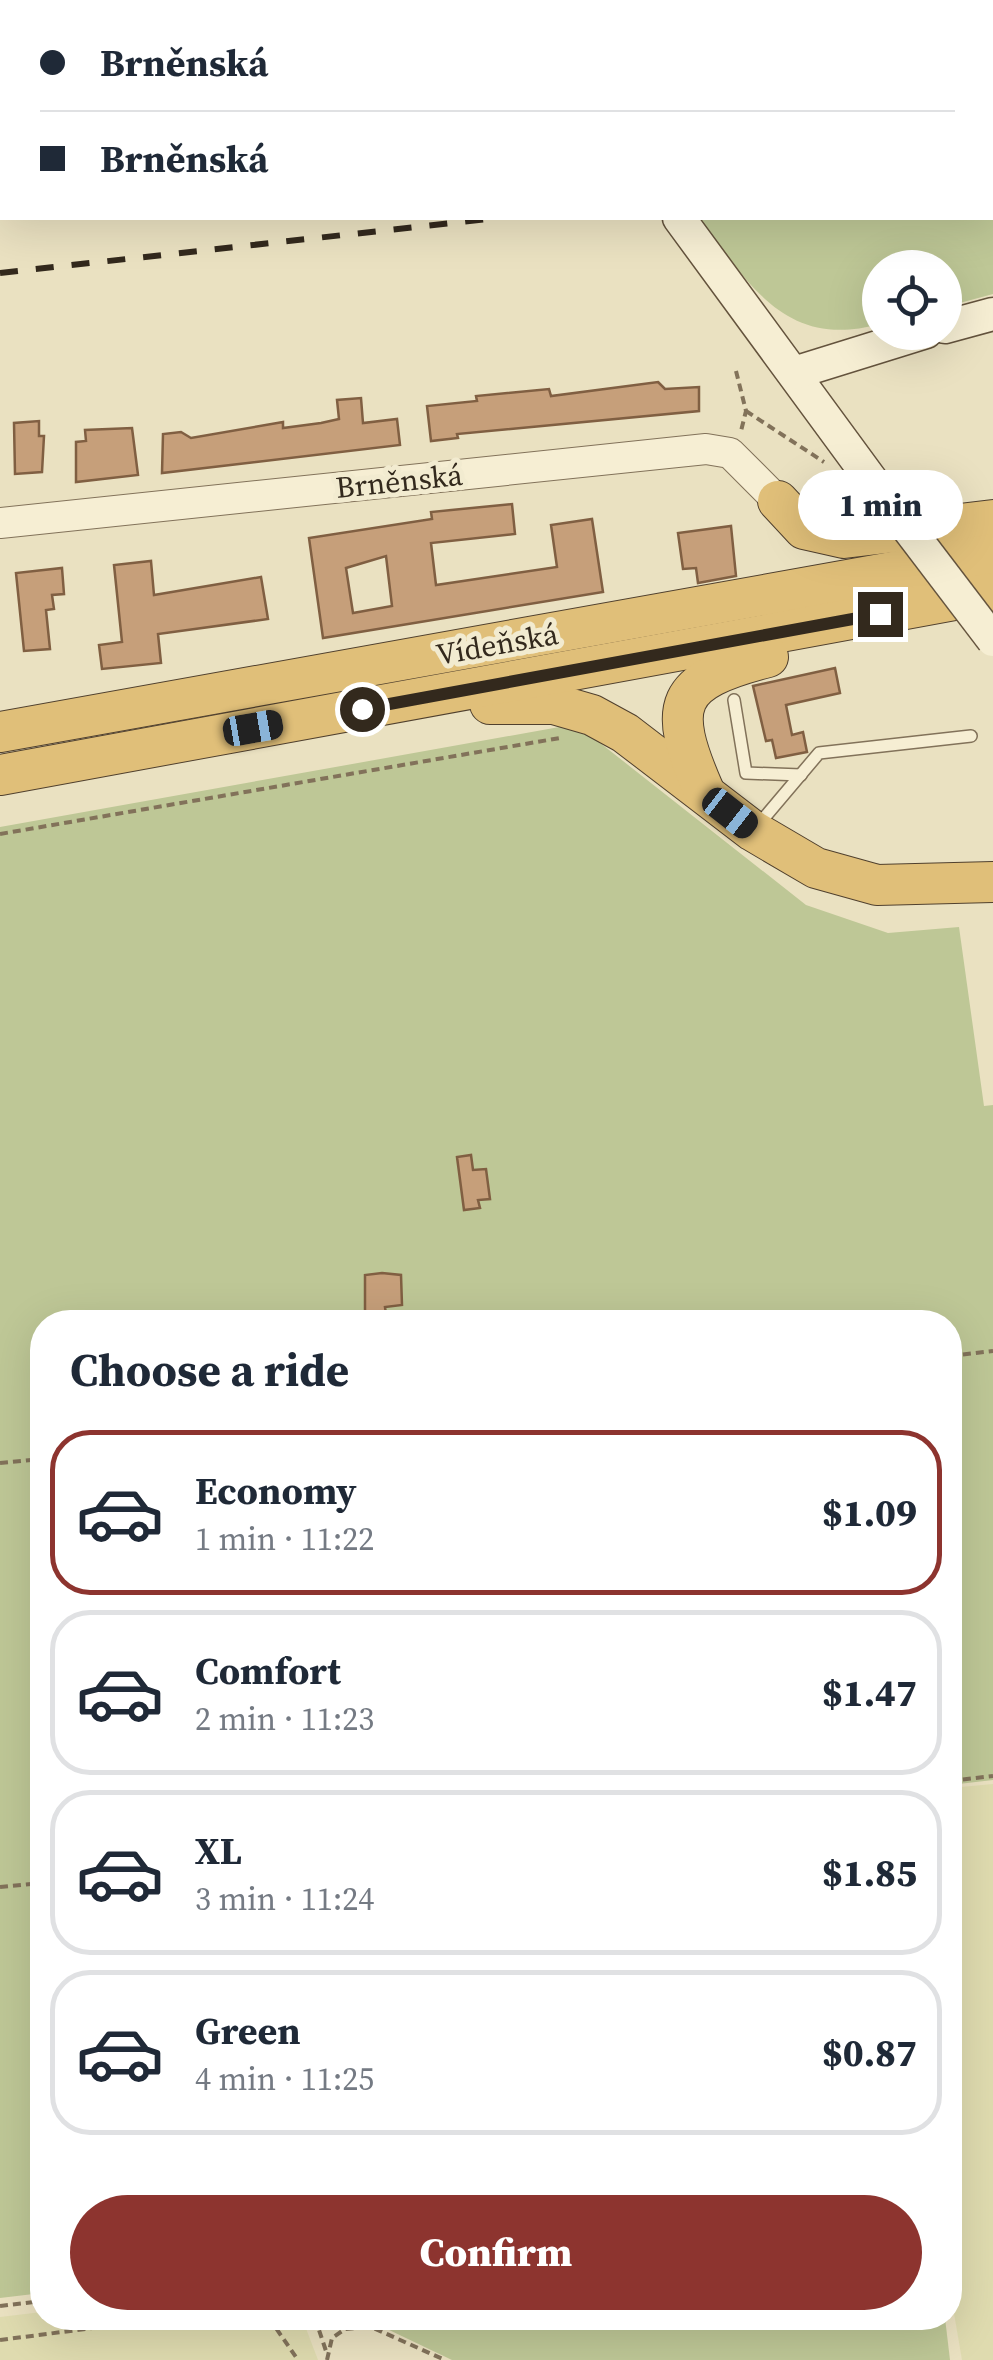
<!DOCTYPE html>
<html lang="en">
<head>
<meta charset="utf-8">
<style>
  body { margin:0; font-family:"Source Serif 4",serif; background:#f6f6f7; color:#1f2937; height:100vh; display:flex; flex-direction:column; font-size:38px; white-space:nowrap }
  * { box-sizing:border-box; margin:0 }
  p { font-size:32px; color:#747a83 }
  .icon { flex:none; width:55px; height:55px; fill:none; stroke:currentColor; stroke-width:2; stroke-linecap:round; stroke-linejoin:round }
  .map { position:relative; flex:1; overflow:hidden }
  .panel { position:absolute; left:30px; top:1310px; width:932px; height:1020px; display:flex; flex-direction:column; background:#fff; border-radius:40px; box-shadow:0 10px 40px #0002 }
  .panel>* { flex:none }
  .guide { position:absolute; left:0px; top:0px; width:995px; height:220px; box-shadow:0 10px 40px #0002; display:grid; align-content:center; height:220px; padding:0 40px; background:#fff }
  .tools { position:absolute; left:862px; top:250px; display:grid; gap:20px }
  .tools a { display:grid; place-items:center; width:100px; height:100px; border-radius:50%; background:#fff; box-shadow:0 10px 40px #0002; font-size:50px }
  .end { position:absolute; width:45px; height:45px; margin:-22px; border:12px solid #33291d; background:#fff; box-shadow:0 0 0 5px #fff }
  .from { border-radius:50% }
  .bubble { position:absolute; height:70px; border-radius:35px; background:#fff; box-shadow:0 10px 40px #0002; font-size:32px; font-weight:800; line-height:70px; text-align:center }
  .car { position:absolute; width:30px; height:60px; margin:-30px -15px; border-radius:12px; box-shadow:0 0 8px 2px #0007; background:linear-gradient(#222 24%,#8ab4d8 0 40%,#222 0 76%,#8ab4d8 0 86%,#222 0) }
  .guide b { display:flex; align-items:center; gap:35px; height:95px; font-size:38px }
  .guide b+b { border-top:2px solid #e0e1e3 }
  .guide i { width:25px; height:25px; background:#1f2937 }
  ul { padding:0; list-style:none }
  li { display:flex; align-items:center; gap:30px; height:165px; margin:0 20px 15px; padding:0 20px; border:5px solid #e0e1e3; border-radius:40px }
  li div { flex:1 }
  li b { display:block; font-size:38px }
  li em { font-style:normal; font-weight:800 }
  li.active { border-color:#8d342f }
  li>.icon { width:90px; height:90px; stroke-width:1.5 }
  h2 { padding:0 40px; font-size:45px; line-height:120px }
  .primary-button { display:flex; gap:20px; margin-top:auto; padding:20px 40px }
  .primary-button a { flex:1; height:115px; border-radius:60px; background:#8d342f; color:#fff; font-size:40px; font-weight:800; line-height:115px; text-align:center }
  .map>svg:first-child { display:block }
</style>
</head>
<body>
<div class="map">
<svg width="993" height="2360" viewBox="0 0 993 2360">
  <rect width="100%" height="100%" fill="#eae1c1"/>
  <g fill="#dfdbaf">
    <polygon points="993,1784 993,2360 962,2360 950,2290 950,1788"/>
    <polygon points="42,2312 42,2318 302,2318 318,2360 0,2360 0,2317"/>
  </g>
  <g fill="#bec796">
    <path d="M993 178V294L945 307V268H880V324C786 350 750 285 700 220L992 218Z"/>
    <polygon points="576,724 806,905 888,933 959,927 984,1106 993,1105 993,1780 950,1785 950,1322 42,1322 42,2293 0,2298 0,827"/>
    <polygon points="364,2318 945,2318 950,2360 452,2360"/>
  </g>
  <g fill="#c69f7a" stroke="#805f42" stroke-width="2.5" fill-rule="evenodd">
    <polygon points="658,382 665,389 699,387 699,411 457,434 458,438 431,441 427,406 477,401 476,396 549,389 551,396"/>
    <polygon points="361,398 363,423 397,419 400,445 162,473 163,434 181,432 191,438 283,422 283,428 321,423 339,419 337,400"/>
    <polygon points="39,421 39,436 44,436 42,472 15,474 14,423"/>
    <polygon points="132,428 138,475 76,482 76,442 86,441 85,430"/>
    <path d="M512 504 515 534 431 543 436 585 557 567 551 525 592 519 603 592 323 638 309 538 432 519 431 512ZM386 556 392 606 353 613 346 568Z"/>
    <polygon points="731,526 736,576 698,583 696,568 683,569 678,533"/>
    <polygon points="151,561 154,595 261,577 268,619 158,634 161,663 102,669 99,645 122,642 114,565"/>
    <polygon points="62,568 64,594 52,595 54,609 46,610 50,649 24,651 16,573"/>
    <polygon points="835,668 840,693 786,705 792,735 803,732 807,752 776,758 772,740 766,741 753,686"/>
    <polygon points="471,1155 473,1170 486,1169 490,1199 478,1200 480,1208 464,1210 457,1157"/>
    <polygon points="382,1273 401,1275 402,1305 385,1307 387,1321 365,1322 365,1275"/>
  </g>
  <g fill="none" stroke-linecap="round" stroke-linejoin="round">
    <defs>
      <g id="service">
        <polyline points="653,2 654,0"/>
        <polyline points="867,2 869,0"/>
        <polyline points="734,700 746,773 801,775"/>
        <polyline points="759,824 819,753 971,736"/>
      </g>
      <polyline id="minor" points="0,36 2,45"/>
      <polyline id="tertiary" points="0,523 706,449 730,453 778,501"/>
      <g id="secondary">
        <polyline points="516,0 518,2"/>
        <polyline points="679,218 872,481"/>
        <polyline points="945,327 993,314"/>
        <polyline points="794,373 926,332"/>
      </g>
      <g id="trunk">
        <polyline points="778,501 804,529 844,538 993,520"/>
        <polyline points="490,704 554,704 592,715 625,733 753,831 816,868 877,885 993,882"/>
        <polyline points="0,732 993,554"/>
        <polyline points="0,775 993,593"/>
        <path d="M704 791C666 704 674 681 768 657"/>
      </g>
    </defs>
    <use href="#service" stroke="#82725a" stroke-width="14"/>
    <use href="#minor" stroke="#82725a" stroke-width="25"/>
    <use href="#tertiary" stroke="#82725a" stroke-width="32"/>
    <use href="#secondary" stroke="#64533d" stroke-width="35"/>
    <use href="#trunk" stroke="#50402e" stroke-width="42"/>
    <g stroke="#82725a" stroke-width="4" stroke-dasharray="8 5" stroke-linecap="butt">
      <polyline points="317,0 317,2"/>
      <polyline points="232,2 247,0"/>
      <polyline points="736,371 746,411 741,431"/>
      <polyline points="746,411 824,462"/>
      <polyline points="0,834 560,738"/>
      <polyline points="950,1356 993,1351"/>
      <polyline points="0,1463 42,1459"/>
      <polyline points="950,1781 993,1776"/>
      <polyline points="0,1887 42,1883"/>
      <polyline points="0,2306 42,2301"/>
      <polyline points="269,2318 298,2360"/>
      <polyline points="274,2318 317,2324"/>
      <polyline points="315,2318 326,2351"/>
      <polyline points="351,2318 445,2360"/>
      <polyline points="0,2340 171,2318"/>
      <polyline points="327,2360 332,2338 345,2329 370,2327"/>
    </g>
    <use href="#service" stroke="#f6eed3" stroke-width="11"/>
    <use href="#minor" stroke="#f6eed3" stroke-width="22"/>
    <use href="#tertiary" stroke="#f6eed3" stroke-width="30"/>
    <use href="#secondary" stroke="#f6eed3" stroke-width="32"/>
    <use href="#trunk" stroke="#e0bf79" stroke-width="40"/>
    <g stroke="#33291d" stroke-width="6" stroke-dasharray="18 18" stroke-linecap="butt">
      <polyline points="992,42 993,41"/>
      <polyline points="992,163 993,163"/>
      <polyline points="0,273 497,218"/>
    </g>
    <defs>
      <polyline id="secondary-bridge" points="872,481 993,640"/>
    </defs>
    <use href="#secondary-bridge" stroke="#64533d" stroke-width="35" stroke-linecap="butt"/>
    <use href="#secondary-bridge" stroke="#f6eed3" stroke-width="32"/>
  </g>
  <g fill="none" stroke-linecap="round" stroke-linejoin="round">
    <polyline stroke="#33291d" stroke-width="12" points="362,709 880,614"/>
  </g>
  <g text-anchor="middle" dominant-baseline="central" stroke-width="10" stroke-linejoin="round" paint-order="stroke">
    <g font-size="30" fill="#33291d" stroke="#f2ebd0">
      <text transform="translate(399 481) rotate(-6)">Brněnská</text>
      <text transform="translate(497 644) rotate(-10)">Vídeňská</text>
    </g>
  </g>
</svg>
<div class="tools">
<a><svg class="icon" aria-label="locate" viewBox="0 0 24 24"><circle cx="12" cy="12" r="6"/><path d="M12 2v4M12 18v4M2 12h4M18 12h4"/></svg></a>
</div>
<i class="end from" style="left:362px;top:709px"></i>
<i class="end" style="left:880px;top:614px"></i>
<div class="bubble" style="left:798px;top:470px;width:165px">1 min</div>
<i class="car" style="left:253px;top:728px;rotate:80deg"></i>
<i class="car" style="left:730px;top:813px;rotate:128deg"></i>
<div class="guide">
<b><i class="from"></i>Brněnská</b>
<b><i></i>Brněnská</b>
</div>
<section class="panel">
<h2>Choose a ride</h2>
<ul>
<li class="active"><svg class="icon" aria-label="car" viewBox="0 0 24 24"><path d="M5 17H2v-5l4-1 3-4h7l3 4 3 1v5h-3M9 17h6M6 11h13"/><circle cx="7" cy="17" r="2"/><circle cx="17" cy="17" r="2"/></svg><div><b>Economy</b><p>1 min · 11:22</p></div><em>$1.09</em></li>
<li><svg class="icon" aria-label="car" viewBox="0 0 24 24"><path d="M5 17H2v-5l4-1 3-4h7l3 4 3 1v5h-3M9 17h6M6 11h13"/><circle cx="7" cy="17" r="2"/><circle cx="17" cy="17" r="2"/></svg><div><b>Comfort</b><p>2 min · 11:23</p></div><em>$1.47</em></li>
<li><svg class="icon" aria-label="car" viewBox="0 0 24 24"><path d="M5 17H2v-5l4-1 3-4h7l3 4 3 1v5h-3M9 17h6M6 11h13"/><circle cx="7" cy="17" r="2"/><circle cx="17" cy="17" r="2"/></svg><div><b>XL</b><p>3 min · 11:24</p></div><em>$1.85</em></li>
<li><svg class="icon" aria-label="car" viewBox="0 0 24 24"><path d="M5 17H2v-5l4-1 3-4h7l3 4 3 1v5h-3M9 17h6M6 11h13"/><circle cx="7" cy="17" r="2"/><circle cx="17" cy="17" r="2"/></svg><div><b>Green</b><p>4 min · 11:25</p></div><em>$0.87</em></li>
</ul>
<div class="primary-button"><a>Confirm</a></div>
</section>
</div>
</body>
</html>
